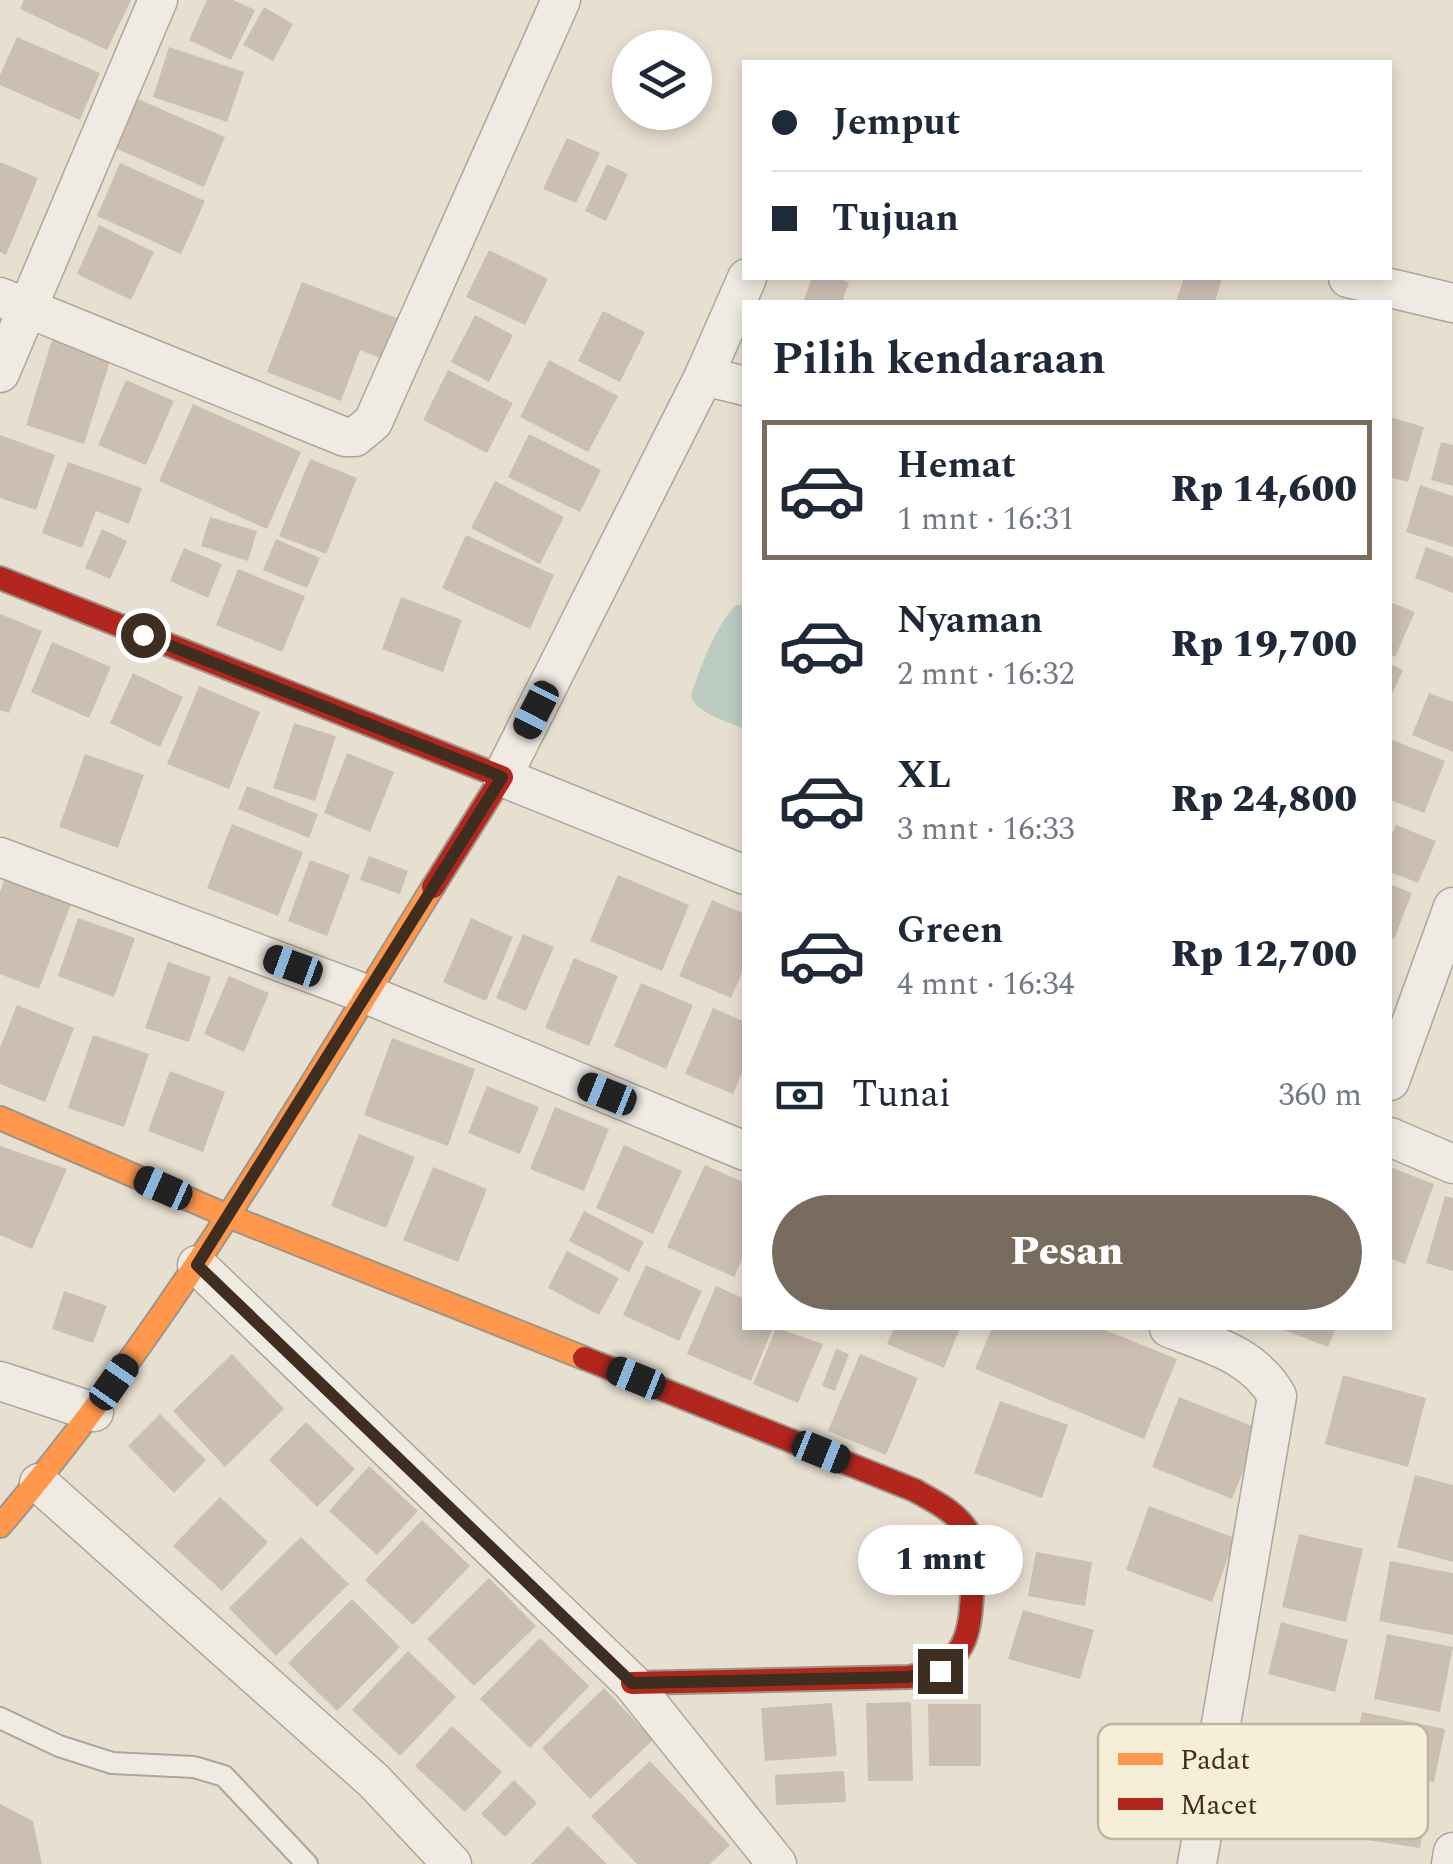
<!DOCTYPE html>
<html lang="id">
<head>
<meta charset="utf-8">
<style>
  body { margin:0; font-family:Spectral,serif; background:#f2f2f3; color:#1f2937; height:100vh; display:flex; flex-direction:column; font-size:38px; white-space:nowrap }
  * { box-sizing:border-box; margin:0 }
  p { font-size:32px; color:#747a83 }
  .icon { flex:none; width:55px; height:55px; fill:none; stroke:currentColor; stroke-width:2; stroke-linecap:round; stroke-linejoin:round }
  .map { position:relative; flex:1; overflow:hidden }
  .panel { position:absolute; left:742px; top:300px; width:650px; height:1030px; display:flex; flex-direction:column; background:#fff; border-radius:0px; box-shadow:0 5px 15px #0003 }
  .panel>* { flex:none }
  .banner { position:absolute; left:742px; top:60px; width:650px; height:220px; border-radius:0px; box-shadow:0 5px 15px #0003; display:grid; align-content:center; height:220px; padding:0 30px; background:#fff }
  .fabs { position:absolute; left:612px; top:30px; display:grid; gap:20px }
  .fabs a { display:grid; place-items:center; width:100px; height:100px; border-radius:50%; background:#fff; box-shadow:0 5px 15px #0003; font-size:50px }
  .end { position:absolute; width:45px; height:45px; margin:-22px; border:12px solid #3d2e20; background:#fff; box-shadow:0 0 0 5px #fff }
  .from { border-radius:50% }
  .bubble { position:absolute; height:70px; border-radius:35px; background:#fff; box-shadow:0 5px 15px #0003; font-size:32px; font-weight:800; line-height:70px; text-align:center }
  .car { position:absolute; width:30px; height:60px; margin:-30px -15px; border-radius:12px; box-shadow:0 0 8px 2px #0007; background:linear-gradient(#222 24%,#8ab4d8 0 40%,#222 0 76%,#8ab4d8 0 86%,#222 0) }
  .banner b { display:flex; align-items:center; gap:35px; height:95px; font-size:38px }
  .banner b+b { border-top:2px solid #e0e1e3 }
  .banner i { width:25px; height:25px; background:#1f2937 }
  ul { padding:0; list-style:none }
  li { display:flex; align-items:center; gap:30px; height:140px; margin:0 20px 15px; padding:0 10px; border:5px solid transparent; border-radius:0px }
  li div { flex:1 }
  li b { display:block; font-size:38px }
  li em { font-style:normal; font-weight:800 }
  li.selected { border-color:#786c5e }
  li>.icon { width:90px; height:90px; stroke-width:1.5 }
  h2 { padding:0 30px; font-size:45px; line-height:120px }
  .pay { display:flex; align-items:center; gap:25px; height:110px; padding:0 30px; font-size:38px }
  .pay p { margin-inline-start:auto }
  .button { display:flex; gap:20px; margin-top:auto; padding:20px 30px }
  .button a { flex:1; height:115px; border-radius:60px; background:#786c5e; color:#fff; font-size:40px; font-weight:800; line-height:115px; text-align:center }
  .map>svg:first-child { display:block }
</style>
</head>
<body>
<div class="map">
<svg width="1453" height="1864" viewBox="0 0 1453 1864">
  <rect width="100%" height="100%" fill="#e7e0d1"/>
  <path fill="#bcccc2" d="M738 605H745V729C727 721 699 715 691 697 695 679 722 611 738 605Z"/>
  <g fill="#cbbfb2">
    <polygon points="24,0 131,0 107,50 20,9"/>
    <polygon points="207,0 233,0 255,10 231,60 189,40"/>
    <polygon points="264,7 293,24 273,61 243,45"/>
    <polygon points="17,37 100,73 80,120 0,85 0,75"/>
    <polygon points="169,47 244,72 227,122 153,97"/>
    <polygon points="138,99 225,137 204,187 117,149"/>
    <polygon points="567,138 600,153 576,203 543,189"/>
    <polygon points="0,162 38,178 6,255 0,252"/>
    <polygon points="120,163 205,201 181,254 97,216"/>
    <polygon points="607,164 628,174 606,221 585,211"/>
    <polygon points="99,225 154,252 131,300 77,274"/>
    <polygon points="489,250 548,279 525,325 466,297"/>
    <polygon points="812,278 835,278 849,282 842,302 803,302"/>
    <polygon points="1184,278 1222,278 1215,302 1176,302"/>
    <polygon points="302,282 402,320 387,361 360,350 341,401 267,372"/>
    <polygon points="603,311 645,332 620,382 578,361"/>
    <polygon points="475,315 513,335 489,382 451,362"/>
    <polygon points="52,340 111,358 84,444 26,425"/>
    <polygon points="549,360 618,396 588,452 520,417"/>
    <polygon points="448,370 513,403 487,453 423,420"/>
    <polygon points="126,380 174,401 146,465 98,445"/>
    <polygon points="193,404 301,452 267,529 159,481"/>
    <polygon points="1390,417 1424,427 1408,482 1390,477"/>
    <polygon points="529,434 601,470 580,512 508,477"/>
    <polygon points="0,435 55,455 36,510 0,498"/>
    <polygon points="1441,442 1453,445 1453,486 1431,480"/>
    <polygon points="310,459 357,478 326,554 279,536"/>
    <polygon points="68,462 142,488 129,524 96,511 82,548 42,533"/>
    <polygon points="495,481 564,517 540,564 471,528"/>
    <polygon points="1420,485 1453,496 1453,547 1406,532"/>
    <polygon points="210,517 257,531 248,561 201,546"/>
    <polygon points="102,529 127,541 110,579 85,568"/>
    <polygon points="466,535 554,575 530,629 442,588"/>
    <polygon points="276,539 320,558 307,588 263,570"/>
    <polygon points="1426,547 1453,557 1453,593 1415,578"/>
    <polygon points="184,548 222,564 208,598 170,581"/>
    <polygon points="238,569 305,596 282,652 216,625"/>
    <polygon points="401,597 462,620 443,672 382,649"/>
    <polygon points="1390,602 1415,612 1395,657 1390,655"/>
    <polygon points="0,614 42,631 9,713 0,710"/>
    <polygon points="52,642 111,667 89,718 31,692"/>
    <polygon points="1390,664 1403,670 1390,698"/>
    <polygon points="133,673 183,697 160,747 110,723"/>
    <polygon points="199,686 260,712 229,789 167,764"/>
    <polygon points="1429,693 1453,702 1453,752 1412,735"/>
    <polygon points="294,723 336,736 315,801 273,788"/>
    <polygon points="1390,739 1445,761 1424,813 1390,800"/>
    <polygon points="347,753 394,772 370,832 324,813"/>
    <polygon points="85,754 144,775 118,848 59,827"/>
    <polygon points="247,786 318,814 309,838 238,809"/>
    <polygon points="232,824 303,852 278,916 207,888"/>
    <polygon points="1396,825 1436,841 1418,883 1390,872 1390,839"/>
    <polygon points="369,856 408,871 400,894 360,880"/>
    <polygon points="310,860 350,875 327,936 288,921"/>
    <polygon points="618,875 689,905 662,971 590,941"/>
    <polygon points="5,878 71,904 39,989 0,974 0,892"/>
    <polygon points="1390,884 1412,893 1394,939 1390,938"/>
    <polygon points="712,900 745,914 745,966 731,998 679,976"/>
    <polygon points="78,918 135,938 114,997 58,976"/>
    <polygon points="471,918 513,937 486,1001 443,982"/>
    <polygon points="523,934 554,947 526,1011 496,998"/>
    <polygon points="574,958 618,976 589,1046 545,1028"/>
    <polygon points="168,962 211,977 189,1042 145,1028"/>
    <polygon points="229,976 269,993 244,1052 204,1034"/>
    <polygon points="641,983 693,1005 666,1069 614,1046"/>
    <polygon points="17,1005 74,1028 45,1102 0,1084 0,1048"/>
    <polygon points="713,1008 745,1022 745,1065 733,1094 685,1074"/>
    <polygon points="93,1035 149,1054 124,1127 68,1108"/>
    <polygon points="392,1038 475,1069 448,1146 364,1115"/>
    <polygon points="170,1071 225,1092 203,1152 148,1131"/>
    <polygon points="487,1086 539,1107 520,1154 468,1133"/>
    <polygon points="555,1107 609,1129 584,1191 530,1169"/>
    <polygon points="359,1134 415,1157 386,1228 331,1206"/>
    <polygon points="624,1145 682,1171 653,1234 596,1208"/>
    <polygon points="0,1146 67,1169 32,1249 0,1235"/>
    <polygon points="705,1165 745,1183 745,1253 734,1277 667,1247"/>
    <polygon points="433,1167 487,1189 458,1262 403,1240"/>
    <polygon points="1390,1167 1434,1184 1405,1264 1390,1258"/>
    <polygon points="1445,1196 1453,1198 1453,1271 1426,1263"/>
    <polygon points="584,1211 644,1242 629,1272 569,1241"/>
    <polygon points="567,1251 619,1278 599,1315 548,1288"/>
    <polygon points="646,1265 702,1291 679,1341 623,1315"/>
    <polygon points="716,1286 745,1299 745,1328 773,1328 751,1381 687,1354"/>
    <polygon points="64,1291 107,1306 93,1343 52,1329"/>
    <polygon points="776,1328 823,1344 798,1403 753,1384"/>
    <polygon points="894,1328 960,1328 944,1368 887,1344"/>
    <polygon points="992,1328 1100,1328 1177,1359 1144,1439 975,1369"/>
    <polygon points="1279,1328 1336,1328 1328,1347"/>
    <polygon points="836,1349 849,1354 835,1391 822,1386"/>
    <polygon points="232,1354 284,1409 225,1467 173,1411"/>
    <polygon points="860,1354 918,1378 886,1455 828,1431"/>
    <polygon points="1343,1375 1426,1398 1408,1467 1325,1444"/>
    <polygon points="1179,1397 1260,1429 1232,1499 1152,1467"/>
    <polygon points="1000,1401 1068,1425 1042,1498 974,1473"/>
    <polygon points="160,1414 206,1460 174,1493 128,1446"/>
    <polygon points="306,1422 355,1469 317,1507 269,1460"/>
    <polygon points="369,1466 418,1511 377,1555 329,1511"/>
    <polygon points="1415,1475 1453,1485 1453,1562 1397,1547"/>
    <polygon points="220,1497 268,1542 222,1591 173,1546"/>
    <polygon points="1149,1506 1235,1538 1212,1602 1126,1570"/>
    <polygon points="422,1520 470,1566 413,1625 365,1580"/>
    <polygon points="1299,1534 1363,1549 1346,1622 1282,1607"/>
    <polygon points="301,1537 349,1584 276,1656 229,1608"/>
    <polygon points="1036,1552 1092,1562 1085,1606 1028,1596"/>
    <polygon points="1390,1561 1453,1573 1453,1635 1379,1621"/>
    <polygon points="489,1578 536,1626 474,1686 427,1639"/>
    <polygon points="352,1599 400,1647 337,1711 288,1663"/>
    <polygon points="1023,1610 1094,1630 1080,1679 1008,1659"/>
    <polygon points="1281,1622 1348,1640 1335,1692 1268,1674"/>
    <polygon points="1387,1634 1453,1647 1440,1712 1374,1699"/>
    <polygon points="540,1638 589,1686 530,1748 480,1699"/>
    <polygon points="408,1651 456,1697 400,1756 352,1710"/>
    <polygon points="604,1688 653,1740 590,1799 542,1748"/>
    <polygon points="911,1702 913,1781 868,1781 866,1703"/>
    <polygon points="832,1703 837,1756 765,1761 761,1708"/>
    <polygon points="928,1704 981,1704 981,1766 929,1766"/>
    <polygon points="1362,1712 1445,1729 1434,1782 1351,1764"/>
    <polygon points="452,1726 502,1772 465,1812 415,1766"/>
    <polygon points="650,1761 730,1845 710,1864 637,1864 591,1816"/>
    <polygon points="844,1771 846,1802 776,1805 775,1775"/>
    <polygon points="514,1780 537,1803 505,1837 481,1814"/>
    <polygon points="1336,1784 1427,1799 1420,1848 1329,1834"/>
    <polygon points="0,1804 33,1821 42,1864 0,1864"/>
    <polygon points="568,1826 607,1864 531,1864"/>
  </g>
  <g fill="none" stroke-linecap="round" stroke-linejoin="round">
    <defs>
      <polyline id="lane" points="0,1718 59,1746 112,1763 194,1767 224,1776 307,1864"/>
      <g id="street">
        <polyline points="1348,278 1453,303"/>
        <polyline points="0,297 345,437 355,437 373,422 561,0"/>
        <polyline points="0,373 158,0"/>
        <polyline points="704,376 747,278"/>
        <polyline points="745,386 704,376 502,777 745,875"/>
        <polyline points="0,857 366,994 745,1151"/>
        <polyline points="1390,1081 1453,907"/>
        <polyline points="1390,1137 1453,1164"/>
        <polyline points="197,1265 632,1683 777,1864"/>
        <path d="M1169 1328C1210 1344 1254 1355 1277 1396L1197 1864"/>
        <polyline points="0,1381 94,1412"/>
        <polyline points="39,1483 374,1781 452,1864"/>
        <polyline points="1451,1864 1453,1852"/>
      </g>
      <g id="slow">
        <polyline points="0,1118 228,1216 584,1358"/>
        <path d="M0 1526C168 1330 297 1106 433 887"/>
      </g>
      <g id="jam">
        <polyline points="0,578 502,777 433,887"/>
        <path d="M584 1358 914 1490C934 1501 957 1512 969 1533 976 1548 974 1563 973 1579 970 1633 970 1665 909 1677L632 1683"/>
      </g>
    </defs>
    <use href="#lane" stroke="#ada599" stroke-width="24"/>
    <use href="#street" stroke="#ada599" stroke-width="41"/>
    <use href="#slow" stroke="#9c958a" stroke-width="26"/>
    <use href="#jam" stroke="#9c958a" stroke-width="26"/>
    <use href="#lane" stroke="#efebe3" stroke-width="20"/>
    <use href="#street" stroke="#efebe3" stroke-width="38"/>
    <use href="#slow" stroke="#ff974d" stroke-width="22"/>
    <use href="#jam" stroke="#b3261e" stroke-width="22"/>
  </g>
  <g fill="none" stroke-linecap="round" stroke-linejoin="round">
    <polyline stroke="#3d2e20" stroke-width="12" points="143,635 502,777 197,1265 632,1683 908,1677 940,1671"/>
  </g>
  <rect x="1098" y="1724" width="330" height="115" rx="15" fill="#f7eed8" stroke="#bfb4a1" stroke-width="2.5"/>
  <rect x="1118" y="1753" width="45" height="12" fill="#ff974d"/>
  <rect x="1118" y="1798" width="45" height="12" fill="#b3261e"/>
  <g font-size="28" fill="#3d2e20">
    <text x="1180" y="1769">Padat</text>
    <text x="1180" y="1814">Macet</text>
  </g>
</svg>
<div class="fabs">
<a><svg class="icon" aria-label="layers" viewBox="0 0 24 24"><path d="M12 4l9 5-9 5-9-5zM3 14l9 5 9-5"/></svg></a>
</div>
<i class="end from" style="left:143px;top:635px"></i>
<i class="end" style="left:940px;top:1671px"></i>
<div class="bubble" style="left:858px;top:1525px;width:165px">1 mnt</div>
<i class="car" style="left:536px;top:710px;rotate:207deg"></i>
<i class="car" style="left:293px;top:966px;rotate:290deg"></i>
<i class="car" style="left:607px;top:1094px;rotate:292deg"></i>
<i class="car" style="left:163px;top:1188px;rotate:294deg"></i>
<i class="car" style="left:636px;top:1378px;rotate:292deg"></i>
<i class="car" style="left:114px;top:1382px;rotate:35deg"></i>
<i class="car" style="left:821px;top:1452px;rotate:112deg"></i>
<div class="banner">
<b><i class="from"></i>Jemput</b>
<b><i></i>Tujuan</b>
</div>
<section class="panel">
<h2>Pilih kendaraan</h2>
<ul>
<li class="selected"><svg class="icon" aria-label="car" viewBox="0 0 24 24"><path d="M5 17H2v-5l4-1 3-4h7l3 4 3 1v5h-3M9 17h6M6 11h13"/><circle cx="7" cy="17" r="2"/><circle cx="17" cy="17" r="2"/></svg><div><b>Hemat</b><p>1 mnt · 16:31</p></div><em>Rp 14,600</em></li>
<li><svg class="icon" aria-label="car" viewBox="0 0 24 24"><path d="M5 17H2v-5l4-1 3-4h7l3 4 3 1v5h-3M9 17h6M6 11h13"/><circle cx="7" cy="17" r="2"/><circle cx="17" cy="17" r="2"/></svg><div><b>Nyaman</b><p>2 mnt · 16:32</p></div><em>Rp 19,700</em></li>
<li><svg class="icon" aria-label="car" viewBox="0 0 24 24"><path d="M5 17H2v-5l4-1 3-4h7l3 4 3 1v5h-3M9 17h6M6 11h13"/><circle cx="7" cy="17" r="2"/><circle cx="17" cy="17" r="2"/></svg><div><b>XL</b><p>3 mnt · 16:33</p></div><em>Rp 24,800</em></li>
<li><svg class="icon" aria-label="car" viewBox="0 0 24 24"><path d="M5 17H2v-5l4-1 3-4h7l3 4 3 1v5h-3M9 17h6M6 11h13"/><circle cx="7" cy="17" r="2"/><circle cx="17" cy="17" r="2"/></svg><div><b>Green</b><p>4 mnt · 16:34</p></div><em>Rp 12,700</em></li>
</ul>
<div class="pay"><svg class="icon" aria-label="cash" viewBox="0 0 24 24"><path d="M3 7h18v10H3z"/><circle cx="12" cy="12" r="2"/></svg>Tunai<p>360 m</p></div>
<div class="button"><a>Pesan</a></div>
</section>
</div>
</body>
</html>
